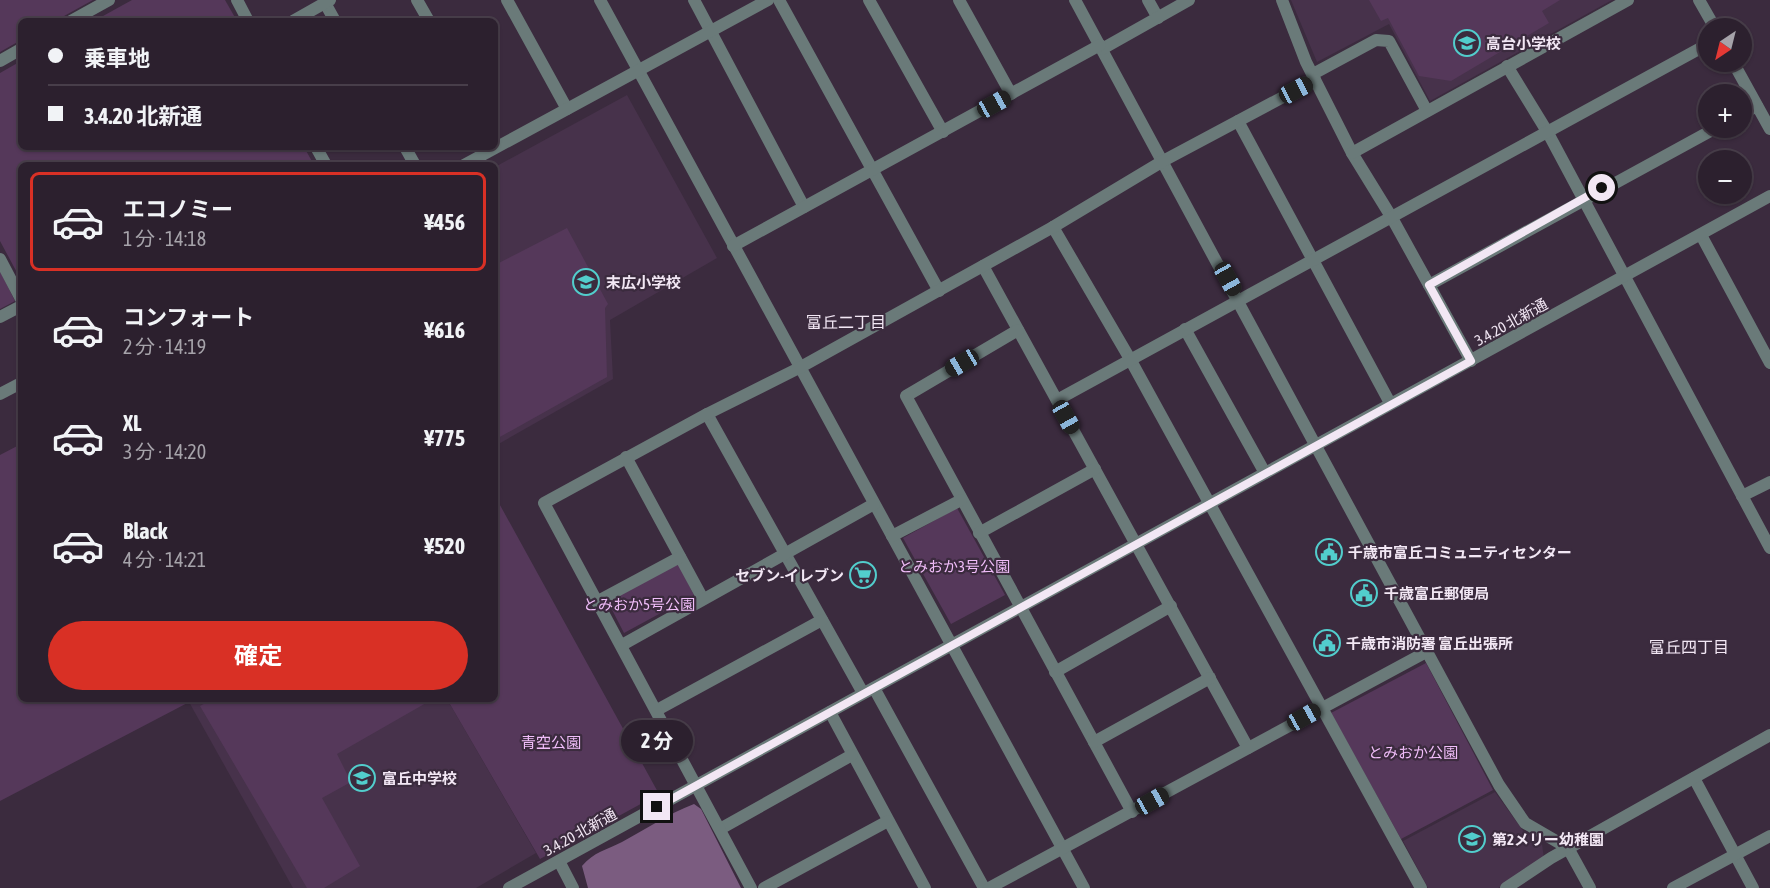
<!DOCTYPE html>
<html lang="ja">
<head>
<meta charset="utf-8">
<style>
  body { margin:0; font-family:"Asap Condensed","Noto Sans JP",sans-serif; background:#382d3a; color:#f1f3f6; height:100vh; display:flex; flex-direction:column; font-size:22px; white-space:nowrap }
  * { box-sizing:border-box; margin:0 }
  p { font-size:20px; color:#a6a3aa }
  .icon { flex:none; width:33px; height:33px; fill:none; stroke:currentColor; stroke-width:2; stroke-linecap:round; stroke-linejoin:round }
  .map { position:relative; flex:1; overflow:hidden }
  .details { position:absolute; left:18px; top:162px; width:480px; height:540px; display:flex; flex-direction:column; background:#2c202e; border-radius:9px; box-shadow:0 2px 4px #0004,0 0 0 2px #483e4a }
  .details>* { flex:none }
  .banner { position:absolute; left:18px; top:18px; width:480px; height:132px; border-radius:9px; box-shadow:0 2px 4px #0004,0 0 0 2px #483e4a; display:grid; align-content:center; height:132px; padding:0 30px; background:#2c202e }
  .needle { width:39px; rotate:215deg }
  .controls { position:absolute; left:1698px; top:18px; display:grid; gap:12px }
  .controls a { display:grid; place-items:center; width:54px; height:54px; border-radius:50%; background:#2c202e; box-shadow:0 2px 4px #0004,0 0 0 2px #483e4a; font-size:30px }
  .end { position:absolute; width:27px; height:27px; margin:-14px; border:8px solid #f2e7f4; background:#111; box-shadow:0 0 0 3px #111 }
  .from { border-radius:50% }
  .bubble { position:absolute; height:42px; border-radius:21px; background:#2c202e; box-shadow:0 2px 4px #0004,0 0 0 2px #483e4a; font-size:20px; font-weight:700; line-height:42px; text-align:center }
  .car { position:absolute; width:18px; height:36px; margin:-18px -9px; border-radius:8px; box-shadow:0 0 4px 2px #0007; background:linear-gradient(#222 24%,#8ab4d8 0 40%,#222 0 76%,#8ab4d8 0 86%,#222 0) }
  .banner b { display:flex; align-items:center; gap:21px; height:57px; font-size:22px }
  .banner b+b { border-top:2px solid #483e4a }
  .banner i { width:15px; height:15px; background:#f1f3f6 }
  ul { padding:10px 0 0; list-style:none }
  li { display:flex; align-items:center; gap:18px; height:99px; margin:0 12px 9px; padding:0 18px; border:3px solid transparent; border-radius:9px }
  li div { flex:1 }
  li b { display:block; font-size:22px }
  li em { font-style:normal; font-weight:700 }
  li.current { border-color:#d93025 }
  li>.icon { width:54px; height:54px; stroke-width:1.5 }
  .button { display:flex; gap:12px; margin-top:auto; padding:12px 30px }
  .button a { flex:1; height:69px; border-radius:36px; background:#d93025; color:#fff; font-size:24px; font-weight:700; line-height:69px; text-align:center }
  .map>svg:first-child { display:block }
</style>
</head>
<body>
<div class="map">
<svg width="1770" height="888" viewBox="0 0 1770 888">
  <rect width="100%" height="100%" fill="#3b2b3e"/>
  <g fill="#47324b">
    <polygon points="1291,0 1612,0 1430,101 1389,24 1317,62"/>
    <polygon points="627,95 717,258 610,320 613,379 495,446 495,167"/>
    <polygon points="195,699 447,699 536,853 476,888 293,888 189,702"/>
    <polygon points="1495,792 1524,832 1537,838 1542,844 1544,859 1498,888 1428,888 1403,841"/>
  </g>
  <g fill="#55385a">
    <polygon points="0,0 93,0 55,21 21,21 21,40 0,52"/>
    <polygon points="132,0 225,0 237,21 94,21"/>
    <polygon points="1369,0 1560,0 1542,11 1549,23 1451,81 1419,76 1388,18 1381,21"/>
    <polygon points="21,61 21,147 304,147 314,165 21,165 21,280 0,241 0,73"/>
    <polygon points="567,228 608,304 605,308 607,377 498,438 495,437 495,265"/>
    <polygon points="0,271 15,301 0,309"/>
    <polygon points="21,444 21,699 195,699 0,801 0,455"/>
    <polygon points="495,496 659,794 540,859 447,699 495,699"/>
    <polygon points="957,508 1005,595 951,624 903,538"/>
    <polygon points="678,563 694,595 624,633 607,600"/>
    <polygon points="1426,663 1493,790 1401,839 1331,713"/>
    <polygon points="213,699 433,699 337,754 351,782 322,798 360,866 324,888 307,888 200,706"/>
  </g>
  <path fill="#7b5c80" d="M694 804 701 809 741 888H588L582 866C594 852 606 850 622 842 646 829 668 814 694 804Z"/>
  <g fill="none" stroke-linecap="round" stroke-linejoin="round">
    <g stroke="#6a7a79" stroke-width="12">
      <polyline points="237,0 248,21"/>
      <polyline points="417,0 429,21"/>
      <polyline points="507,0 567,109"/>
      <polyline points="600,0 1084,888"/>
      <polyline points="694,0 804,207"/>
      <polyline points="779,0 939,291"/>
      <polyline points="869,0 943,132"/>
      <polyline points="959,0 1011,94"/>
      <polyline points="1075,0 1499,785 1525,823 1568,848 1590,888"/>
      <polyline points="1148,0 1158,18"/>
      <polyline points="1282,0 1306,62 1352,153 1392,218 1471,361"/>
      <polyline points="1699,0 1715,28"/>
      <polyline points="325,3 335,21"/>
      <polyline points="71,21 109,0"/>
      <polyline points="293,21 330,0"/>
      <polyline points="1102,49 1189,0"/>
      <polyline points="0,61 21,49"/>
      <polyline points="1733,62 1770,129"/>
      <polyline points="1507,66 1548,133 1770,548"/>
      <polyline points="1313,74 1376,40 1389,41 1427,111"/>
      <polyline points="1742,114 1757,106"/>
      <polyline points="1238,121 1390,403"/>
      <polyline points="316,147 326,165"/>
      <polyline points="405,147 415,165"/>
      <polyline points="1352,153 1628,0"/>
      <polyline points="464,165 768,0"/>
      <polyline points="1053,227 1130,359 1421,888"/>
      <polyline points="1701,235 1770,363"/>
      <polyline points="733,246 1100,45"/>
      <polyline points="0,259 21,299"/>
      <polyline points="983,266 1248,748"/>
      <polyline points="1429,285 1716,128"/>
      <polyline points="0,317 21,306"/>
      <polyline points="1185,329 1265,473"/>
      <polyline points="1018,330 906,396 1132,812"/>
      <polyline points="0,394 21,383"/>
      <polyline points="1057,400 1708,44"/>
      <polyline points="707,414 863,693"/>
      <polyline points="626,457 703,599"/>
      <polyline points="1742,496 1770,482"/>
      <polyline points="979,533 1095,469"/>
      <polyline points="892,536 961,500"/>
      <polyline points="598,601 680,557"/>
      <polyline points="622,645 874,504"/>
      <polyline points="1055,672 1171,606"/>
      <polyline points="874,688 984,888"/>
      <polyline points="657,710 822,620"/>
      <polyline points="830,712 925,888"/>
      <polyline points="1094,742 1210,678"/>
      <polyline points="1694,778 1753,888"/>
      <polyline points="720,829 852,755"/>
      <polyline points="559,861 573,888"/>
      <polyline points="509,888 1770,196"/>
      <polyline points="751,888 544,503 707,414 799,368 1053,227 1163,161 1315,80"/>
      <polyline points="764,888 888,821"/>
      <polyline points="989,888 1428,651"/>
      <polyline points="1506,888 1551,858 1770,735"/>
      <polyline points="1673,888 1770,836"/>
    </g>
  </g>
  <g fill="none" stroke-linecap="round" stroke-linejoin="round">
    <polyline stroke="#f2e7f4" stroke-width="8" points="657,807 1471,361 1429,285 1602,188"/>
  </g>
  <defs>
    <symbol id="school-ring" viewBox="-11 -11 22 22"><circle r="9.5" fill="#3b2b3e" stroke="#52cdcc" stroke-width="1.5"/><path d="M0-5L7-2L0 1L-7-2ZM-4 1L0 2.5L4 1V4Q0 6-4 4Z" fill="#52cdcc"/></symbol>
    <symbol id="civic-ring" viewBox="-11 -11 22 22"><circle r="9.5" fill="#3b2b3e" stroke="#52cdcc" stroke-width="1.5"/><path d="M-.6-6.5H3V-4.5H.6V-3L4-1V1h2V6H-6V1h2V-1L-.6-3ZM-1.2 2.5V6h2.4V2.5Z" fill="#52cdcc"/></symbol>
    <symbol id="supermarket-ring" viewBox="-11 -11 22 22"><circle r="9.5" fill="#3b2b3e" stroke="#52cdcc" stroke-width="1.5"/><path d="M-6-5.5h2.5l.6 2H6L4.5 2H-2.5L-4.4-4H-6ZM-1.5 3.2a1.3 1.3 0 1 0 .1 0ZM3 3.2a1.3 1.3 0 1 0 .1 0Z" fill="#52cdcc"/></symbol>
  </defs>
  <g fill-rule="evenodd">
    <use href="#school-ring" x="1452" y="28" width="30" height="30"/>
    <use href="#school-ring" x="571" y="267" width="30" height="30"/>
    <use href="#civic-ring" x="1314" y="537" width="30" height="30"/>
    <use href="#supermarket-ring" x="848" y="560" width="30" height="30"/>
    <use href="#civic-ring" x="1349" y="578" width="30" height="30"/>
    <use href="#civic-ring" x="1312" y="628" width="30" height="30"/>
    <use href="#school-ring" x="347" y="763" width="30" height="30"/>
    <use href="#school-ring" x="1457" y="824" width="30" height="30"/>
  </g>
  <g text-anchor="middle" dominant-baseline="central" stroke-width="4.5" stroke-linejoin="round" paint-order="stroke">
    <g font-size="15" font-weight="bold" fill="#f2e7f4" stroke="#3b2b3e" text-anchor="start">
      <text x="1486" y="43">高台小学校</text>
      <text x="606" y="282">末広小学校</text>
      <text x="1348" y="552">千歳市富丘コミュニティセンター</text>
      <text x="844" y="575" text-anchor="end">セブン-イレブン</text>
      <text x="1384" y="593">千歳富丘郵便局</text>
      <text x="1346" y="643">千歳市消防署 富丘出張所</text>
      <text x="382" y="778">富丘中学校</text>
      <text x="1492" y="839">第2メリー幼稚園</text>
    </g>
    <g font-size="15" fill="#f2e7f4" stroke="#3b2b3e">
      <text transform="translate(1511 322) rotate(-29)">3.4.20 北新通</text>
      <text transform="translate(580 832) rotate(-29)">3.4.20 北新通</text>
    </g>
    <g font-size="15" fill="#f0bdf9" stroke="#3b2b3e">
      <text x="954" y="566">とみおか3号公園</text>
      <text x="639" y="604">とみおか5号公園</text>
      <text x="551" y="742">青空公園</text>
      <text x="1413" y="752">とみおか公園</text>
    </g>
    <g font-size="16" fill="#f2e7f4" stroke="#3b2b3e">
      <text x="846" y="322">富丘二丁目</text>
      <text x="1689" y="647">富丘四丁目</text>
    </g>
  </g>
</svg>
<div class="controls">
<a><svg class="needle" viewBox="-14 -14 28 28"><path d="M0-13l5 13h-10z" fill="#e53935"/><path d="M0 13l5-13h-10z" fill="#a6a3aa"/></svg></a>
<a>+</a>
<a>−</a>
</div>
<i class="end from" style="left:1602px;top:188px"></i>
<i class="end" style="left:657px;top:807px"></i>
<div class="bubble" style="left:621px;top:720px;width:72px">2 分</div>
<i class="car" style="left:1296px;top:90px;rotate:62deg"></i>
<i class="car" style="left:994px;top:104px;rotate:61deg"></i>
<i class="car" style="left:1228px;top:279px;rotate:151deg"></i>
<i class="car" style="left:962px;top:363px;rotate:240deg"></i>
<i class="car" style="left:1066px;top:417px;rotate:151deg"></i>
<i class="car" style="left:1304px;top:717px;rotate:61deg"></i>
<i class="car" style="left:1152px;top:801px;rotate:61deg"></i>
<div class="banner">
<b><i class="from"></i>乗車地</b>
<b><i></i>3.4.20 北新通</b>
</div>
<section class="details">
<ul>
<li class="current"><svg class="icon" aria-label="car" viewBox="0 0 24 24"><path d="M5 17H2v-5l4-1 3-4h7l3 4 3 1v5h-3M9 17h6M6 11h13"/><circle cx="7" cy="17" r="2"/><circle cx="17" cy="17" r="2"/></svg><div><b>エコノミー</b><p>1 分 · 14:18</p></div><em>¥456</em></li>
<li><svg class="icon" aria-label="car" viewBox="0 0 24 24"><path d="M5 17H2v-5l4-1 3-4h7l3 4 3 1v5h-3M9 17h6M6 11h13"/><circle cx="7" cy="17" r="2"/><circle cx="17" cy="17" r="2"/></svg><div><b>コンフォート</b><p>2 分 · 14:19</p></div><em>¥616</em></li>
<li><svg class="icon" aria-label="car" viewBox="0 0 24 24"><path d="M5 17H2v-5l4-1 3-4h7l3 4 3 1v5h-3M9 17h6M6 11h13"/><circle cx="7" cy="17" r="2"/><circle cx="17" cy="17" r="2"/></svg><div><b>XL</b><p>3 分 · 14:20</p></div><em>¥775</em></li>
<li><svg class="icon" aria-label="car" viewBox="0 0 24 24"><path d="M5 17H2v-5l4-1 3-4h7l3 4 3 1v5h-3M9 17h6M6 11h13"/><circle cx="7" cy="17" r="2"/><circle cx="17" cy="17" r="2"/></svg><div><b>Black</b><p>4 分 · 14:21</p></div><em>¥520</em></li>
</ul>
<div class="button"><a>確定</a></div>
</section>
</div>
</body>
</html>
